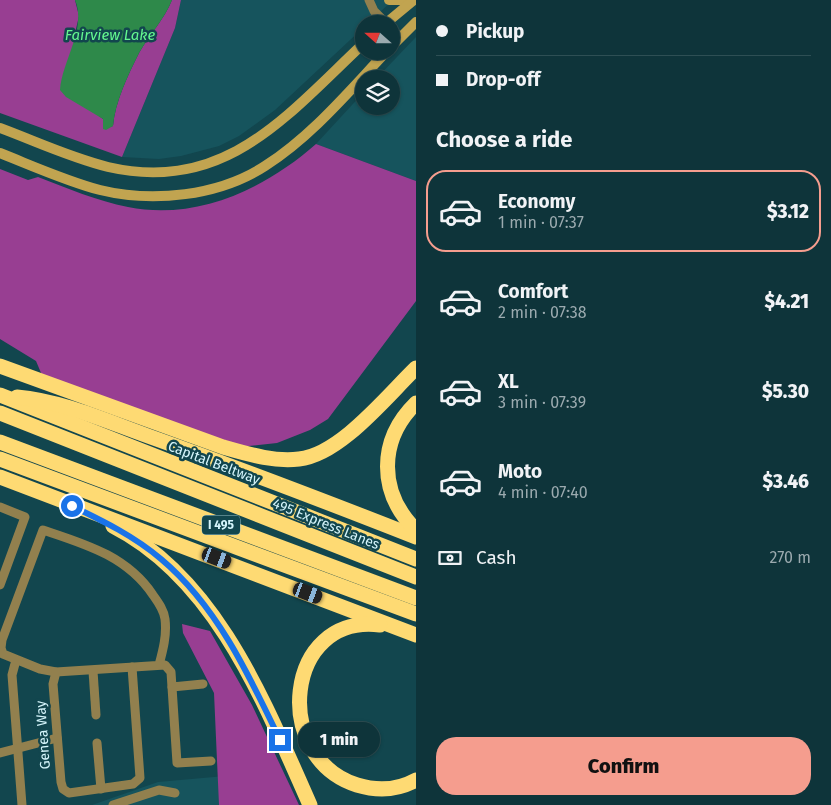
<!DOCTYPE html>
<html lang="en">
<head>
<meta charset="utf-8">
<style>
  body { margin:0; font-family:"Fira Sans",sans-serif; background:#173c42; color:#f1f3f6; height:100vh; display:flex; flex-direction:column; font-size:19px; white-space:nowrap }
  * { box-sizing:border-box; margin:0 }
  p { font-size:16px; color:#9baaaf }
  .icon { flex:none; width:28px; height:28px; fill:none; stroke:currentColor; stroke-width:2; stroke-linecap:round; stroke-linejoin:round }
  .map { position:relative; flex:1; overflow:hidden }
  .panel { display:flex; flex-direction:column; background:#0e343a; width:415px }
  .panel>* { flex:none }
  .hud { display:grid; align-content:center; height:110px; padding:0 20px; background:#0e343a }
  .needle { width:32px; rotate:291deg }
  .tools { position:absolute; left:355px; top:15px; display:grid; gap:10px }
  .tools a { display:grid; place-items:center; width:45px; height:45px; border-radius:50%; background:#0e343a; box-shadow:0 1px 4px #0004,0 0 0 1px #2e4f54; font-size:25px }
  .end { position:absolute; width:22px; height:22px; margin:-11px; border:6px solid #1a73e8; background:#fff; box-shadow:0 0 0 2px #fff }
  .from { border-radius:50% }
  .bubble { position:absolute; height:35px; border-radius:18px; background:#0e343a; box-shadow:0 1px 4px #0004,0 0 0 1px #2e4f54; font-size:16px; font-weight:800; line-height:35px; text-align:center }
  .car { position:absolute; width:15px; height:30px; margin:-15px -8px; border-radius:6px; box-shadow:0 0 4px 1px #0007; background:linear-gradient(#222 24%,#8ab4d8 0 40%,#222 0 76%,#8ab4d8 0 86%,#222 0) }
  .hud b { display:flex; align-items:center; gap:18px; height:48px; font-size:19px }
  .hud b+b { border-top:1px solid #2e4f54 }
  .hud i { width:12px; height:12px; background:#f1f3f6 }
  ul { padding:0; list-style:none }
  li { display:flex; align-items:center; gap:15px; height:82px; margin:0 10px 8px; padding:0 10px; border:2px solid transparent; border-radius:20px }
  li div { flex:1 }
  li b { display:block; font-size:19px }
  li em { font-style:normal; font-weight:800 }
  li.selected { border-color:#f59d8e }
  li>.icon { width:45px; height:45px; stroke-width:1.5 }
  h2 { padding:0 20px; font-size:22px; line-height:60px }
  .pay { display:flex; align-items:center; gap:12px; height:55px; padding:0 20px; font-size:19px }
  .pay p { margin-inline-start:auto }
  .action { display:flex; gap:10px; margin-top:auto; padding:10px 20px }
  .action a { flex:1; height:58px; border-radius:20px; background:#f59d8e; color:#111; font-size:20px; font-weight:800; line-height:58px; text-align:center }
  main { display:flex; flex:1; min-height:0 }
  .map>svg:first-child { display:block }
</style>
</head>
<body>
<main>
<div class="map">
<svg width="416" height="805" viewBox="0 0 416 805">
  <rect width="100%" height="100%" fill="#12464e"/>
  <g fill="#16545d">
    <polygon points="181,0 393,0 367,24 364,24 364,27 275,110 239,136 219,146 181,156 159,159 122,157 175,28"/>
    <polygon points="416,37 416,181 316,144 364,92 364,106 391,106 391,79 376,79"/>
    <polygon points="259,773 272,805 92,805 158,782"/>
  </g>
  <g fill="#983e92">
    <path d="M0 0H75L79 16 76 29 87 107 103 119V129L113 126C115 102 128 75 139 53 149 35 164 20 172 0H181L175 28 122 157 0 113Z"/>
    <path d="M316 144 416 181V301L328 419 310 430 277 443 239 447 44 380 36 361 0 339V169L28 180 38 177C67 188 97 201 128 207 196 221 265 189 316 144Z"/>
    <polygon points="182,624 210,631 252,705 299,805 219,805 214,693 183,633"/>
  </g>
  <path fill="#2e894a" d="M75 0H172C164 20 149 35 139 53 128 75 115 102 113 126L106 130 103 129V119L66 97 60 90C62 61 87 28 75 0Z"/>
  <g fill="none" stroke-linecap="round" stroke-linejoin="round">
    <g stroke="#92804e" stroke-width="9">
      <polyline points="369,0 374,11 387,24"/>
      <polyline points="391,28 400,37"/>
      <polyline points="0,507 25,517 0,585"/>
      <polyline points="16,660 12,675 22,805"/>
      <path d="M159 665C163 650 167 635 165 619 164 610 158 602 153 595 127 556 85 544 43 530L2 640 1 648 3 654 40 669 56 672 165 665 171 672 177 763 211 761"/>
      <polyline points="93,671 96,715"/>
      <polyline points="56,672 53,684 61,782 63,789 69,793 133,784 140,778 132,667"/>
      <polyline points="172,687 203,684"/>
      <polyline points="97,743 101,789"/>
      <polyline points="0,753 57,738"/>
      <polyline points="113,805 159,790 175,793"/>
    </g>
    <g stroke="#c1a450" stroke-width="10">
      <polyline points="389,0 402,0"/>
      <polyline points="385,24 414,0"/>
      <polyline points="391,47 416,22"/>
      <path d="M0 128C35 141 71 158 108 167 226 194 287 115 364 43"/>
      <path d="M0 153C33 166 66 181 100 190 153 203 219 196 265 166 312 136 349 91 387 51"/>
    </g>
    <g stroke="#feda73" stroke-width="15">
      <path d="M0 366 223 447C248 454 273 462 299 459 340 455 387 396 416 368"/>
      <polyline points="0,395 416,559"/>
      <path d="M17 397C62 401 106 421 148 436 238 468 327 502 416 537"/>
      <path d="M416 403C378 440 378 493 416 530"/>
      <polyline points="0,413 416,577"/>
      <polyline points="0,442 416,598"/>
      <polyline points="0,459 416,614"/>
      <polyline points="0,477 416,635"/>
      <path d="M113 526C217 579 265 704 310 805"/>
      <path d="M380 625C284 613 271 758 357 785 377 791 398 790 416 780"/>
    </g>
  </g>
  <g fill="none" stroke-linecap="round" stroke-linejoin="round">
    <path stroke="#1a73e8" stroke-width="6" d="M72 506C103 521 134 536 161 559 217 606 249 675 280 740"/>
  </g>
  <g text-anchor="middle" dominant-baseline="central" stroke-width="5" stroke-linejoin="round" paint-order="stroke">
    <rect fill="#12464e" stroke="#9ac0c7" stroke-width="1" x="202" y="515.5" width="38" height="19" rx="4"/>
    <g font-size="12" font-weight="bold" fill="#d5f5fb">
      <text x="221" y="525">I 495</text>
    </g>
    <g font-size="14" fill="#d5f5fb" stroke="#12464e">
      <text transform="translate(214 463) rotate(21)">Capital Beltway</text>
      <text transform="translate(326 524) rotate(22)">495 Express Lanes</text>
      <text transform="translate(43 735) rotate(-94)">Genea Way</text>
    </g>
    <g font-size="15" font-style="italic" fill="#64f78f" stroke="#12464e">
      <text x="110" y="35">Fairview Lake</text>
    </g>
  </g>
</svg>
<div class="tools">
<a><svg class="needle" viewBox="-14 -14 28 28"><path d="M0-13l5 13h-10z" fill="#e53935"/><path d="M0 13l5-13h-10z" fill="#9baaaf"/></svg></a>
<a><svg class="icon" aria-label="layers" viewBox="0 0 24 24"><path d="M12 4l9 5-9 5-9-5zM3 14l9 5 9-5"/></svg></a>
</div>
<i class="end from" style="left:72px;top:506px"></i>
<i class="end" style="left:280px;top:740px"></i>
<div class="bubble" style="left:298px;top:722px;width:82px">1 min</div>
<i class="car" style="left:217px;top:558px;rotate:111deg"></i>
<i class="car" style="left:308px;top:593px;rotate:111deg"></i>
</div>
<section class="panel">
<div class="hud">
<b><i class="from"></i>Pickup</b>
<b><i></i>Drop-off</b>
</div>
<h2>Choose a ride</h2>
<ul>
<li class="selected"><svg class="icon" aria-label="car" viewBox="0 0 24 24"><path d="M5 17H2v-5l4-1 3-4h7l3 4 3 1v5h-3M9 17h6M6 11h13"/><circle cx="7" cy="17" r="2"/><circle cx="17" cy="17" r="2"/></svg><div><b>Economy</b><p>1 min · 07:37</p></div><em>$3.12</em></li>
<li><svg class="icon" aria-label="car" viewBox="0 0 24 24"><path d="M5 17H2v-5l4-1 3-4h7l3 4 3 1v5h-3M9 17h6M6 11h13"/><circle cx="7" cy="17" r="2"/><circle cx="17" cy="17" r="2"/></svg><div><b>Comfort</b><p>2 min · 07:38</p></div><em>$4.21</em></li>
<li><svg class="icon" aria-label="car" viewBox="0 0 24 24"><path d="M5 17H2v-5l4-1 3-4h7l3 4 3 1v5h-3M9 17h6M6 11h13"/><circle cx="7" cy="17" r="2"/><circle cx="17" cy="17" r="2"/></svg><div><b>XL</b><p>3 min · 07:39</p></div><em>$5.30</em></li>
<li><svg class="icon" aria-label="car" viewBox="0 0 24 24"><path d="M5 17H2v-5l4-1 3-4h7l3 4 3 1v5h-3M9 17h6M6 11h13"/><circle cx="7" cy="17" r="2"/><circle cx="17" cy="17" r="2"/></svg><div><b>Moto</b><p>4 min · 07:40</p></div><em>$3.46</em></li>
</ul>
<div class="pay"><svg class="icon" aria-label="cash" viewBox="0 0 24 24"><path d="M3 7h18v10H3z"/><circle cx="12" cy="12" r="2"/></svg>Cash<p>270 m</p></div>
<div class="action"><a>Confirm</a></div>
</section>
</main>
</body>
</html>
